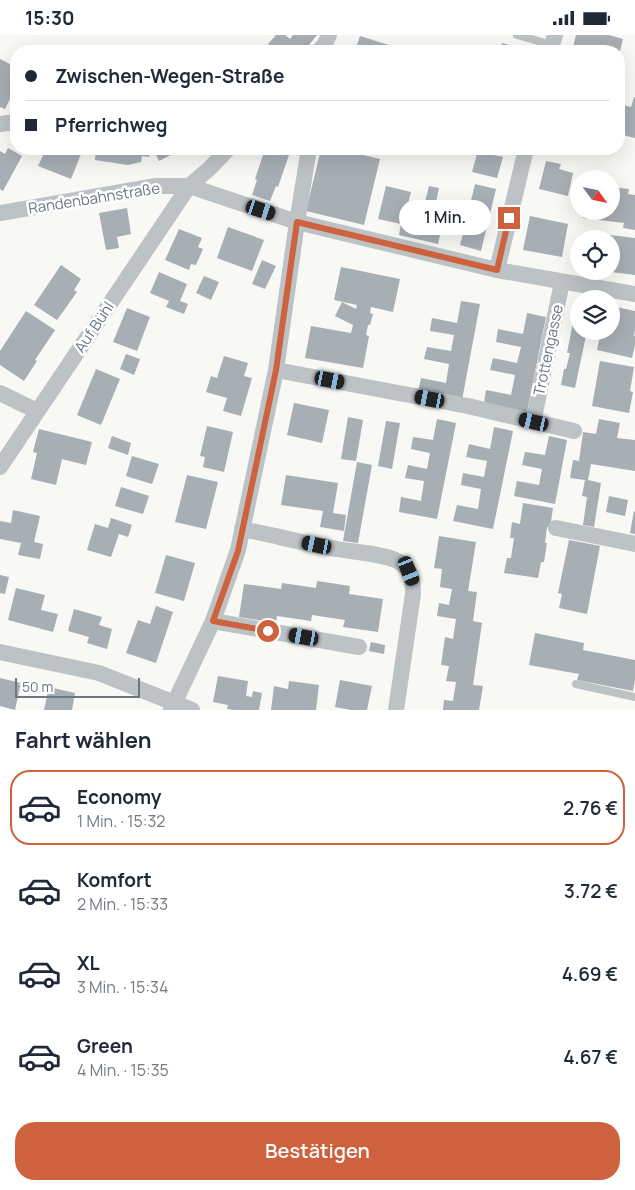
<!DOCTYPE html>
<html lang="de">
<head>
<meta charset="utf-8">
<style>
  body { margin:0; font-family:Manrope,sans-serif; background:#f2f2f3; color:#1f2937; height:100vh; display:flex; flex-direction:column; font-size:19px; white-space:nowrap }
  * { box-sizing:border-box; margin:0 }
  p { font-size:16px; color:#747a83 }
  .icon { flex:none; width:28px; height:28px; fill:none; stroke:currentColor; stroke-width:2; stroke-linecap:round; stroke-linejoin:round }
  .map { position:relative; height:675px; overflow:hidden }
  .panel { display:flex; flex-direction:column; background:#fff; flex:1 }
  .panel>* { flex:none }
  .top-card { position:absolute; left:10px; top:10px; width:615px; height:110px; border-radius:20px; box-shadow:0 5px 20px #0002; display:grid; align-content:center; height:110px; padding:0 15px; background:#fff }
  .needle { width:32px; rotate:123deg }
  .buttons { position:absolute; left:570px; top:135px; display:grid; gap:10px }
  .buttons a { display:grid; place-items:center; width:50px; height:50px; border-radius:50%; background:#fff; box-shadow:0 5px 20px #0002; font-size:25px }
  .scale { position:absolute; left:15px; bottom:12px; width:125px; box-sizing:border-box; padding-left:5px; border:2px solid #6a7883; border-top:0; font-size:14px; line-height:18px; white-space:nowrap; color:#6a7883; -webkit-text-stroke:4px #fff; paint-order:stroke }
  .end { position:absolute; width:22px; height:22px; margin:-11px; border:6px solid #cf623e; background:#fff; box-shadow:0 0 0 2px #fff }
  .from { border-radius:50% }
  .bubble { position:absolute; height:35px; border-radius:18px; background:#fff; box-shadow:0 5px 20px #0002; font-size:16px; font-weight:600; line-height:35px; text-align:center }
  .car { position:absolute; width:15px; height:30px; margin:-15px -8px; border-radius:6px; box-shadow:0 0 4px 1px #0007; background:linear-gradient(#222 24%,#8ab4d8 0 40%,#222 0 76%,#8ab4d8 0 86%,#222 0) }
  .top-card b { display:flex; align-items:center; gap:18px; height:48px; font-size:19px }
  .top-card b+b { border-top:1px solid #e0e1e3 }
  .top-card i { width:12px; height:12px; background:#1f2937 }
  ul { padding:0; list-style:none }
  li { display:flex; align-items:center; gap:15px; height:75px; margin:0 10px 8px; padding:0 5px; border:2px solid transparent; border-radius:20px }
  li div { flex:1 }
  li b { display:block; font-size:19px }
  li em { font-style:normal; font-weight:600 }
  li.on { border-color:#cf623e }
  li>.icon { width:45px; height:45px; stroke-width:1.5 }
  h2 { padding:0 15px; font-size:22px; line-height:60px }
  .action { display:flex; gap:10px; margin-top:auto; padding:10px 15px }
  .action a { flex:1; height:58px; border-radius:20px; background:#cf623e; color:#fff; font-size:20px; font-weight:600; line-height:58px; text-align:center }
  .status { display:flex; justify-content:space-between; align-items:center; height:35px; padding:0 25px; background:#fff; direction:ltr }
  .status svg { height:14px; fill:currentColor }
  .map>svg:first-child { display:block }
</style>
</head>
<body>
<div class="status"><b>15:30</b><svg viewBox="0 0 49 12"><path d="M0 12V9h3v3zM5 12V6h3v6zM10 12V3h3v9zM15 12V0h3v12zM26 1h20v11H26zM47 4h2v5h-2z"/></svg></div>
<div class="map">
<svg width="635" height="675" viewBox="0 0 635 675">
  <rect width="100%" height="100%" fill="#f8f8f5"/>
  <g fill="#a7aeb4">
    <polygon points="276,0 285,0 290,4 293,0 317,0 304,16 277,16 268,9"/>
    <polygon points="576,0 609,0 623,4 620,16 572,16"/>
    <polygon points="360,1 392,11 391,16 355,16"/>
    <polygon points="502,8 524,14 523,16 500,16"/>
    <polygon points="0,24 16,32 16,40 13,47 16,48 16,52 5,74 0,72"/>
    <polygon points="634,62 635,62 635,103 619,99 619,84 623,70 631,72"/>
    <polygon points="8,113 22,121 3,156 0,154 0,116 5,119"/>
    <polygon points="46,114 83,114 71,144 38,131"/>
    <polygon points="96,114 141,114 150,115 149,122 142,121 141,127 128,130 95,125"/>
    <polygon points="153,114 182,114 159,126"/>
    <polygon points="265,114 291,114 278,152 276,151 270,166 252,160 257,145 255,144"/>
    <polygon points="321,114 338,114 380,124 364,190 306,176"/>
    <polygon points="481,114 496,114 494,120 503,122 497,143 472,137 478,115 480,116"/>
    <polygon points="546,126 561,129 559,134 573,138 568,161 539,154"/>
    <polygon points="475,149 496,154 481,216 460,210 468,179 462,177 457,199 446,196 454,165 470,170"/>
    <polygon points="386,151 411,157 408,169 416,171 414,181 421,183 429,151 439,153 433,182 444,184 438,209 399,200 401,189 378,184"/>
    <polygon points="611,152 629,154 628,159 635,160 635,195 623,193 624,188 583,183 584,176 611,176"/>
    <polygon points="127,173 131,199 117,202 119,213 106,215 99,178"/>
    <polygon points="530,181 568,189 562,222 523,215"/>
    <polygon points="228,192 264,205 252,236 217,223"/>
    <polygon points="179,194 202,203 198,212 203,214 196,230 191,229 189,235 165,225"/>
    <polygon points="610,200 635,203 635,240 611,237 611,204 609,204"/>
    <polygon points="262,225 276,231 265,254 252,249"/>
    <polygon points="61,230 81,244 74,255 77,257 57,285 34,270"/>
    <polygon points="341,232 400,244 393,277 371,272 370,278 373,279 370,290 368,290 366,300 369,301 363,333 305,323 311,291 351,298 353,290 335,281 342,267 356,274 357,270 334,265"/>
    <polygon points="159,237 187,249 180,266 188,269 184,279 166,272 169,266 150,258"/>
    <polygon points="204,241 219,247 211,265 196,258"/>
    <polygon points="461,266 480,269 462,365 418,357 421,343 446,348 449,329 424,324 427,312 451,316 454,300 430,296 432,283 457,288"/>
    <polygon points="611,271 635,276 635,295 634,301 635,301 635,310 632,323 597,315 601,296 611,296"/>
    <polygon points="127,273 150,282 137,316 113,307"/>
    <polygon points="26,276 55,295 35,325 37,326 24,346 0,330 0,316"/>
    <polygon points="527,278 546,282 527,377 484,368 486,355 511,360 515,340 490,335 493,323 517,328 521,312 496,307 498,294 523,299"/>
    <polygon points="573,287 579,288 579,296 587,296 575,353 561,350 564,334 566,334 570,318 567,318"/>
    <polygon points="126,319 140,324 134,340 120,334"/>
    <polygon points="224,321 248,328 244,341 252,343 241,381 223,376 227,363 206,357 211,341 217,343"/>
    <polygon points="600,326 634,332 630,356 633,357 629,378 592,371"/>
    <polygon points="96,334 120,344 101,390 77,380"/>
    <polygon points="294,368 329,375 322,408 287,400"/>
    <polygon points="348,382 363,385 356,426 341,424"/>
    <polygon points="437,384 456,388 437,484 399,477 401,462 421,466 424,446 405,443 408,430 427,434 430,418 411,414 413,402 433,405"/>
    <polygon points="599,384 620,388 617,403 635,405 635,436 591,429 588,445 601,448 594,492 583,490 587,462 582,461 585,445 570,443 573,425 579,426 583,397 596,399"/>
    <polygon points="386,386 400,388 392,434 378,431"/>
    <polygon points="207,391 233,397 224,437 203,432 205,422 200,421"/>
    <polygon points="494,392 513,396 493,494 453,486 457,470 478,474 481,454 461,450 463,438 484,442 487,426 466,422 469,409 490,414"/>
    <polygon points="39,394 92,407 86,430 62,424 56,450 31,444 37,418 33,417"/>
    <polygon points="112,401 131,408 128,420 108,413"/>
    <polygon points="549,401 567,405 555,469 514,461 517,446 539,450 542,434 522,430 525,417 545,420"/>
    <polygon points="132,421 159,429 152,449 126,441"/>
    <polygon points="357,427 372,430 358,508 343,506"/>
    <polygon points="187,440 218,447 206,494 175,487"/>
    <polygon points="286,440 338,448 333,478 346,480 344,496 320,492 323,476 281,470"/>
    <polygon points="121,452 149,461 143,479 115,471"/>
    <polygon points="609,461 628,465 625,481 606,477"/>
    <polygon points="523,468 553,473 550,493 547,492 545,508 547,508 544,527 541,527 538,543 504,538 507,523 511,523 514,503 510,503 512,487 520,489"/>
    <polygon points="13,475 40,481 34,507 43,509 40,524 18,520 21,508 0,504 0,486 11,488"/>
    <polygon points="634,476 635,477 635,499 630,498"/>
    <polygon points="111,483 132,490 128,502 119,499 111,522 87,515 95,489 108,493"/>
    <polygon points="439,501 476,507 468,556 477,557 473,586 482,588 473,650 483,651 479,675 443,675 444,665 453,666 456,647 446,646 449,631 441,630 445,602 453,604 456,584 437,581 439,568 449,570 452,554 440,552 442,534 434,533"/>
    <polygon points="569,505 600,511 587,579 559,573 562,559 558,558"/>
    <polygon points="166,520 195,528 184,566 155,558"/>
    <polygon points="0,540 9,542 5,559 0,558"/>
    <polygon points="317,546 350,551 349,559 383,564 378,597 343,592 345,585 312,580 311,586 277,581 276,588 239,582 244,549 281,554 282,548 316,553"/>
    <polygon points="16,553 45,560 41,575 58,579 53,597 8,585"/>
    <polygon points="156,571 173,577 156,628 126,618 138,585 150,589"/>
    <polygon points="74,574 102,582 99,590 112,594 107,614 87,608 89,602 68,596"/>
    <polygon points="535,598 584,608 583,615 635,625 635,645 633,656 577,645 579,639 529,630"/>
    <polygon points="371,607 385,610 384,619 369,616"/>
    <polygon points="218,641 248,646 246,661 252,662 253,656 262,658 259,675 234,675 227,674 228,670 213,667"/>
    <polygon points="0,643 21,648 15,675 0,671"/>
    <polygon points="340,645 372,651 367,675 351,675 335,672"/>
    <polygon points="289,646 319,650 316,675 271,675 274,651 288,654"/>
    <polygon points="49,652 75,658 72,675 44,675"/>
  </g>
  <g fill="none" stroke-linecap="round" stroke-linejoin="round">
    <g stroke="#bdc2c5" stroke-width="8">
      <polyline points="517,0 552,10"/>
      <polyline points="576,649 635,662"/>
    </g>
    <g stroke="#bdc2c5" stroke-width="16">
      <polyline points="319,16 325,9 329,0"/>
      <polyline points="550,16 555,0"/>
      <polyline points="0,89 16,87"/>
      <polyline points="0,178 156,151 189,151 297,187 497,235 635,259"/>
      <polyline points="497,235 526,114"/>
      <polyline points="276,335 468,371 574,396"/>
      <polyline points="0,358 37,376"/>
      <polyline points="534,383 562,247"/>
      <polyline points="0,432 189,151 209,134 228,114"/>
      <polyline points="556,493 635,509"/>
      <path d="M242 494C274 500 305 509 337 514 353 517 389 519 401 528 412 536 413 547 413 559L396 675"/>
      <polyline points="213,586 359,612"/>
      <polyline points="0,617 99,638 192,675"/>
      <polyline points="171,675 213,586 238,515 276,335 297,187 309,114"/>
    </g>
  </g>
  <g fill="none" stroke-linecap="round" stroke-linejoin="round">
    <polyline stroke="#cf623e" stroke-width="6" points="268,596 213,586 238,516 276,335 297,187 497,235 509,183"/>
  </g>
  <g text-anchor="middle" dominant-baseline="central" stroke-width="5" stroke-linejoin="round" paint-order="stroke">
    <g font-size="15" fill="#6a7883" stroke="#fff">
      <text transform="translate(94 163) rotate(-9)">Randenbahnstraße</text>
      <text transform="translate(94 292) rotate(-56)">Auf Bühl</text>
      <text transform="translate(548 315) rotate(-78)">Trottengasse</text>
    </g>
  </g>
</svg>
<div class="buttons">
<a><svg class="needle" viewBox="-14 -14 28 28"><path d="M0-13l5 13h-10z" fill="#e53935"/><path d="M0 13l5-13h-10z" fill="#747a83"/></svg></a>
<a><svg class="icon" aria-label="locate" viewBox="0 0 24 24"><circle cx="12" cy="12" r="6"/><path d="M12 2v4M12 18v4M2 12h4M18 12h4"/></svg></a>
<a><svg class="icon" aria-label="layers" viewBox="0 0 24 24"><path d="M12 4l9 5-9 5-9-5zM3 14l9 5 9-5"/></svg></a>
</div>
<div class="scale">50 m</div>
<i class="end from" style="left:268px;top:596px"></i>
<i class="end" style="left:509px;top:183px"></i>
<div class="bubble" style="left:399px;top:165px;width:92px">1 Min.</div>
<i class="car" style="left:261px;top:175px;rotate:108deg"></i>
<i class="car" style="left:330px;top:345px;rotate:101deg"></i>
<i class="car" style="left:430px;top:364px;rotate:281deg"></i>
<i class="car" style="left:534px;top:387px;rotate:283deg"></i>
<i class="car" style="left:317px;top:510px;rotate:282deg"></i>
<i class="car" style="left:409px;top:536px;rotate:158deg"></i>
<i class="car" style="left:304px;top:602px;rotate:280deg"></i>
<div class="top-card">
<b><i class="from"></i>Zwischen-Wegen-Straße</b>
<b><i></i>Pferrichweg</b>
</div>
</div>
<section class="panel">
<h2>Fahrt wählen</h2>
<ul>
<li class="on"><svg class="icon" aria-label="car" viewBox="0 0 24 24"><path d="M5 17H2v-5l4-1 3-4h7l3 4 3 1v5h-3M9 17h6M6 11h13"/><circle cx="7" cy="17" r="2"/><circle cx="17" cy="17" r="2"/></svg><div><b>Economy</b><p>1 Min. · 15:32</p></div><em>2.76 €</em></li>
<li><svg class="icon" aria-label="car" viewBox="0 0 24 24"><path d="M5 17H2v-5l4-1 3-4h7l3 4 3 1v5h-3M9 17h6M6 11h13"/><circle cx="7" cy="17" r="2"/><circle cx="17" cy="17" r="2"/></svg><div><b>Komfort</b><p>2 Min. · 15:33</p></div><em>3.72 €</em></li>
<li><svg class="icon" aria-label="car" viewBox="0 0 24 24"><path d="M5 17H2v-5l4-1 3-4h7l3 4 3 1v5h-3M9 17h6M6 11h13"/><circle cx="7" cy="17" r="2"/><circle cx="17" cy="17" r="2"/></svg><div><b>XL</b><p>3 Min. · 15:34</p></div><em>4.69 €</em></li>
<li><svg class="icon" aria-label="car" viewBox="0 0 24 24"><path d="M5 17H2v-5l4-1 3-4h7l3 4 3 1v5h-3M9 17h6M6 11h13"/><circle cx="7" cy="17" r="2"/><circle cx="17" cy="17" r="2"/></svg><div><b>Green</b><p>4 Min. · 15:35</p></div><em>4.67 €</em></li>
</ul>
<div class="action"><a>Bestätigen</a></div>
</section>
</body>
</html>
